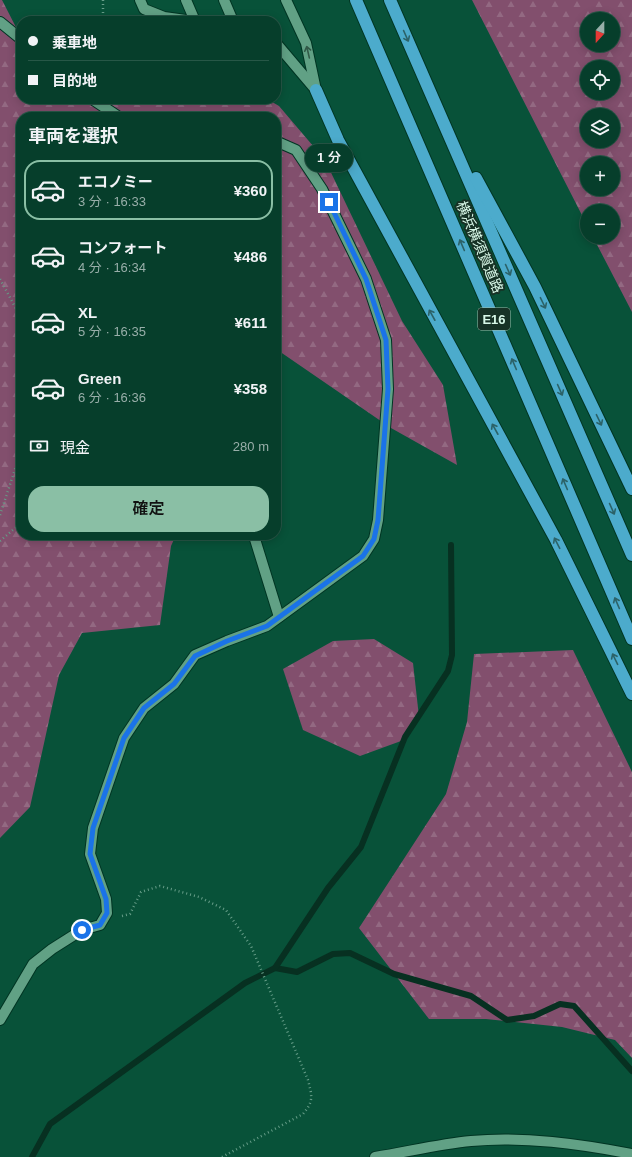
<!DOCTYPE html>
<html lang="ja">
<head>
<meta charset="utf-8">
<style>
  body { margin:0; font-family:Arial,"Noto Sans JP",sans-serif; background:#0f4533; color:#f1f3f6; height:100vh; display:flex; flex-direction:column; font-size:15px; white-space:nowrap }
  * { box-sizing:border-box; margin:0 }
  p { font-size:13px; color:#98aea9 }
  .icon { flex:none; width:22px; height:22px; fill:none; stroke:currentColor; stroke-width:2; stroke-linecap:round; stroke-linejoin:round }
  .map { position:relative; flex:1; overflow:hidden }
  .details { position:absolute; left:16px; top:112px; width:265px; height:428px; display:flex; flex-direction:column; background:#063e2b; border-radius:16px; box-shadow:0 2px 10px #0003,0 0 0 1px #275747 }
  .details>* { flex:none }
  .banner { position:absolute; left:16px; top:16px; width:265px; height:88px; border-radius:16px; box-shadow:0 2px 10px #0003,0 0 0 1px #275747; display:grid; align-content:center; height:88px; padding:0 12px; background:#063e2b }
  .needle { width:26px; rotate:201deg }
  .tools { position:absolute; left:580px; top:12px; display:grid; gap:8px }
  .tools a { display:grid; place-items:center; width:40px; height:40px; border-radius:50%; background:#063e2b; box-shadow:0 2px 10px #0003,0 0 0 1px #275747; font-size:20px }
  .end { position:absolute; width:18px; height:18px; margin:-9px; border:5px solid #1a73e8; background:#fff; box-shadow:0 0 0 2px #fff }
  .from { border-radius:50% }
  .bubble { position:absolute; height:28px; border-radius:14px; background:#063e2b; box-shadow:0 2px 10px #0003,0 0 0 1px #275747; font-size:13px; font-weight:600; line-height:28px; text-align:center }
  .banner b { display:flex; align-items:center; gap:14px; height:38px; font-size:15px }
  .banner b+b { border-top:1px solid #275747 }
  .banner i { width:10px; height:10px; background:#f1f3f6 }
  ul { padding:0; list-style:none }
  li { display:flex; align-items:center; gap:12px; height:60px; margin:0 8px 6px; padding:0 4px; border:2px solid transparent; border-radius:16px }
  li div { flex:1 }
  li b { display:block; font-size:15px }
  li em { font-style:normal; font-weight:600 }
  li.on { border-color:#8abfa5 }
  li>.icon { width:36px; height:36px; stroke-width:1.5 }
  h2 { padding:0 12px; font-size:18px; line-height:48px }
  .pay { display:flex; align-items:center; gap:10px; height:44px; padding:0 12px; font-size:15px }
  .pay p { margin-inline-start:auto }
  .primary-button { display:flex; gap:8px; margin-top:auto; padding:8px 12px }
  .primary-button a { flex:1; height:46px; border-radius:16px; background:#8abfa5; color:#111; font-size:16px; font-weight:600; line-height:46px; text-align:center }
  .map>svg:first-child { display:block }
</style>
</head>
<body>
<div class="map">
<svg width="632" height="1157" viewBox="0 0 632 1157">
  <defs>
    <pattern id="forest-firs" width="22" height="20" patternUnits="userSpaceOnUse"><rect width="22" height="20" fill="#824f6d"/><path d="M5 1l3.5 6h-7zM16 11l3.5 6h-7z" fill="#936982"/></pattern>
  </defs>
  <rect width="100%" height="100%" fill="#085239"/>
  <g fill="url(#forest-firs)" fill-rule="evenodd">
    <polygon points="0,0 2,0 21,37 21,99 267,99 279,106 325,160 402,321 443,385 457,465 391,428 276,349 276,117 21,117 21,535 176,535 171,546 160,625 82,633 59,675 30,807 0,838"/>
    <path d="M472 0H632V312L593 237H613V211H587V225ZM587 19H613V45H587ZM587 67H613V93H587ZM587 115H613V141H587ZM587 163H613V189H587Z"/>
    <polygon points="374,639 413,663 419,717 401,741 360,756 303,730 283,669 333,641"/>
    <polygon points="573,650 632,772 632,1058 615,1040 562,1027 486,1019 429,1019 359,928 446,794 467,722 474,654"/>
  </g>
  <g fill="none" stroke-linecap="round" stroke-linejoin="round">
    <g stroke="#073021" stroke-width="6">
      <polyline points="275,968 297,972 333,954 350,953 394,974 471,996 507,1020 534,1016 560,1004 574,1006 632,1071"/>
      <polyline points="32,1157 50,1124 245,983 275,968 328,888 361,847 405,737 448,671 452,655 451,545"/>
    </g>
    <defs>
      <g id="service">
        <polyline points="140,0 144,9 164,17 193,21"/>
        <polyline points="186,0 195,21"/>
        <polyline points="224,0 233,21"/>
        <polyline points="286,0 306,43 316,90"/>
        <polyline points="276,43 315,89"/>
        <polyline points="254,536 279,617"/>
      </g>
      <g id="minor">
        <polyline points="0,22 21,39"/>
        <polyline points="92,99 119,117"/>
        <polyline points="0,1020 33,964 52,949 82,930 100,925 107,913 106,899 90,854 93,828 124,738 144,708 174,684 195,655 227,641 267,626 363,556 374,539 378,520 388,389 386,340 366,279 322,189 296,150 280,143 276,143"/>
      </g>
      <path id="tertiary" d="M375 1157C407 1152 439 1144 471 1141 524 1136 580 1144 632 1154"/>
      <g id="motorway">
        <polyline points="356,0 632,639"/>
        <polyline points="390,0 632,555"/>
        <polyline points="316,90 338,140 556,540 632,694"/>
        <polyline points="476,178 535,287 632,489"/>
      </g>
    </defs>
    <use href="#service" stroke="#003523" stroke-width="12"/>
    <use href="#minor" stroke="#003523" stroke-width="12"/>
    <use href="#tertiary" stroke="#003523" stroke-width="12"/>
    <use href="#motorway" stroke="#003523" stroke-width="14"/>
    <g stroke="#669d88" stroke-width="2.5" stroke-dasharray="1 3" stroke-linecap="butt">
      <polyline points="103,0 103,15 107,21"/>
      <polyline points="0,279 21,318"/>
      <polyline points="0,515 21,451"/>
      <polyline points="0,541 21,523"/>
      <path d="M122 916 130 914 141 892 160 886 199 897 226 910 251 946 308 1080C312 1096 314 1101 303 1114L222 1157"/>
    </g>
    <use href="#service" stroke="#61a185" stroke-width="10"/>
    <use href="#minor" stroke="#61a185" stroke-width="10"/>
    <use href="#tertiary" stroke="#61a185" stroke-width="10"/>
    <use href="#motorway" stroke="#4cabcc" stroke-width="12"/>
  </g>
  <defs><path id="oneway-shaft" d="M-6 0H5M1.5-3L5.5 0L1.5 3" fill="none" stroke-width="1.6" stroke-linecap="round" stroke-linejoin="round"/></defs>
  <g stroke="#2c6268">
    <use href="#oneway-shaft" transform="translate(406 36) rotate(66)"/>
    <use href="#oneway-shaft" transform="translate(462 245) rotate(-113)"/>
    <use href="#oneway-shaft" transform="translate(508 270) rotate(66)"/>
    <use href="#oneway-shaft" transform="translate(543 303) rotate(64)"/>
    <use href="#oneway-shaft" transform="translate(432 315) rotate(-119)"/>
    <use href="#oneway-shaft" transform="translate(514 364) rotate(-113)"/>
    <use href="#oneway-shaft" transform="translate(560 390) rotate(66)"/>
    <use href="#oneway-shaft" transform="translate(599 420) rotate(64)"/>
    <use href="#oneway-shaft" transform="translate(495 429) rotate(-119)"/>
    <use href="#oneway-shaft" transform="translate(565 484) rotate(-113)"/>
    <use href="#oneway-shaft" transform="translate(612 509) rotate(66)"/>
    <use href="#oneway-shaft" transform="translate(557 543) rotate(-117)"/>
    <use href="#oneway-shaft" transform="translate(617 603) rotate(-113)"/>
    <use href="#oneway-shaft" transform="translate(615 659) rotate(-116)"/>
  </g>
  <use stroke="#315947" href="#oneway-shaft" transform="translate(308 52) rotate(-103)"/>
  <g fill="none" stroke-linecap="round" stroke-linejoin="round">
    <polyline stroke="#1a73e8" stroke-width="5" points="82,930 100,925 107,913 106,899 90,854 93,828 124,738 144,708 174,684 195,656 227,641 267,626 363,556 374,539 378,520 388,389 386,340 366,279 329,202"/>
  </g>
  <g text-anchor="middle" dominant-baseline="central" stroke-width="4" stroke-linejoin="round" paint-order="stroke">
    <rect fill="#173226" stroke="#9ebdae" stroke-width="1" x="478" y="308" width="32" height="22" rx="3"/>
    <g font-size="13" font-weight="bold" fill="#d8f8e8">
      <text x="494" y="319">E16</text>
    </g>
    <g font-size="14" fill="#d8f8e8" stroke="#173226">
      <text transform="translate(480 247) rotate(67)">横浜横須賀道路</text>
    </g>
  </g>
</svg>
<div class="tools">
<a><svg class="needle" viewBox="-14 -14 28 28"><path d="M0-13l5 13h-10z" fill="#e53935"/><path d="M0 13l5-13h-10z" fill="#98aea9"/></svg></a>
<a><svg class="icon" aria-label="locate" viewBox="0 0 24 24"><circle cx="12" cy="12" r="6"/><path d="M12 2v4M12 18v4M2 12h4M18 12h4"/></svg></a>
<a><svg class="icon" aria-label="layers" viewBox="0 0 24 24"><path d="M12 4l9 5-9 5-9-5zM3 14l9 5 9-5"/></svg></a>
<a>+</a>
<a>−</a>
</div>
<i class="end from" style="left:82px;top:930px"></i>
<i class="end" style="left:329px;top:202px"></i>
<div class="bubble" style="left:305px;top:144px;width:48px">1 分</div>
<div class="banner">
<b><i class="from"></i>乗車地</b>
<b><i></i>目的地</b>
</div>
<section class="details">
<h2>車両を選択</h2>
<ul>
<li class="on"><svg class="icon" aria-label="car" viewBox="0 0 24 24"><path d="M5 17H2v-5l4-1 3-4h7l3 4 3 1v5h-3M9 17h6M6 11h13"/><circle cx="7" cy="17" r="2"/><circle cx="17" cy="17" r="2"/></svg><div><b>エコノミー</b><p>3 分 · 16:33</p></div><em>¥360</em></li>
<li><svg class="icon" aria-label="car" viewBox="0 0 24 24"><path d="M5 17H2v-5l4-1 3-4h7l3 4 3 1v5h-3M9 17h6M6 11h13"/><circle cx="7" cy="17" r="2"/><circle cx="17" cy="17" r="2"/></svg><div><b>コンフォート</b><p>4 分 · 16:34</p></div><em>¥486</em></li>
<li><svg class="icon" aria-label="car" viewBox="0 0 24 24"><path d="M5 17H2v-5l4-1 3-4h7l3 4 3 1v5h-3M9 17h6M6 11h13"/><circle cx="7" cy="17" r="2"/><circle cx="17" cy="17" r="2"/></svg><div><b>XL</b><p>5 分 · 16:35</p></div><em>¥611</em></li>
<li><svg class="icon" aria-label="car" viewBox="0 0 24 24"><path d="M5 17H2v-5l4-1 3-4h7l3 4 3 1v5h-3M9 17h6M6 11h13"/><circle cx="7" cy="17" r="2"/><circle cx="17" cy="17" r="2"/></svg><div><b>Green</b><p>6 分 · 16:36</p></div><em>¥358</em></li>
</ul>
<div class="pay"><svg class="icon" aria-label="cash" viewBox="0 0 24 24"><path d="M3 7h18v10H3z"/><circle cx="12" cy="12" r="2"/></svg>現金<p>280 m</p></div>
<div class="primary-button"><a>確定</a></div>
</section>
</div>
</body>
</html>
